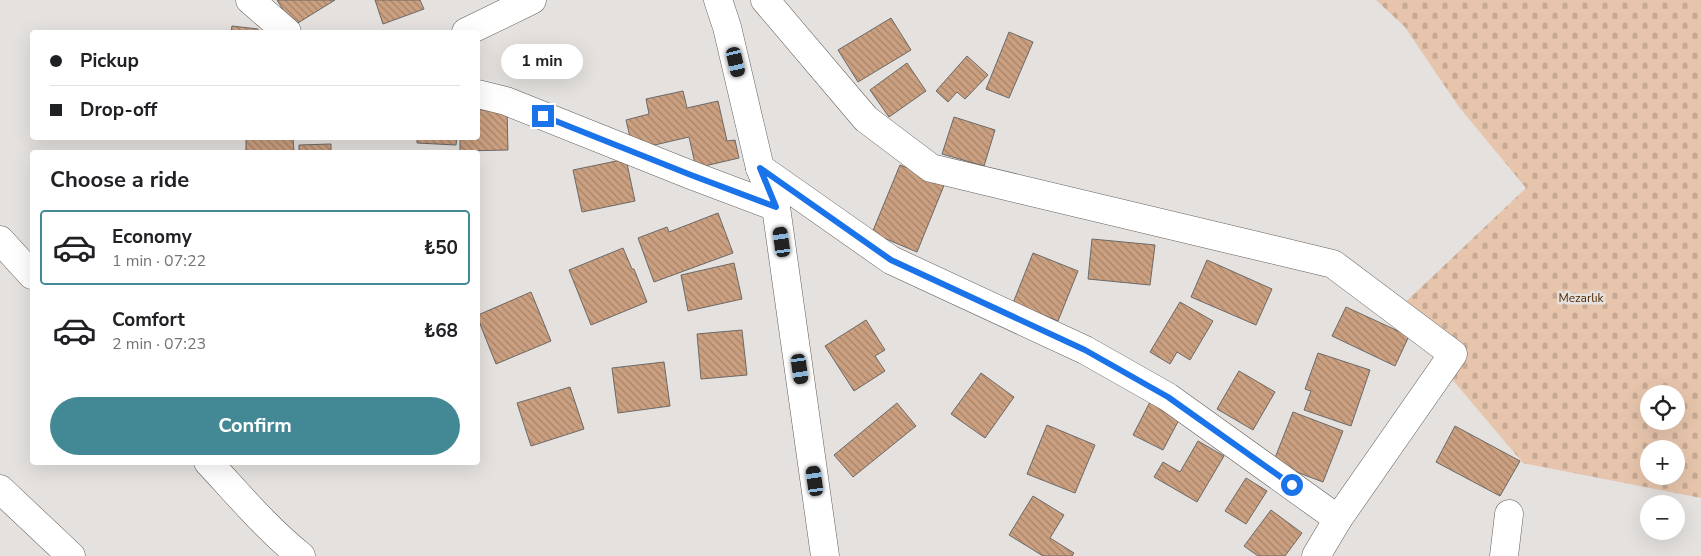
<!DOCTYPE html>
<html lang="en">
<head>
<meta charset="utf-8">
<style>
  body { margin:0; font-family:"Nunito Sans",sans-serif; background:#f2f2f2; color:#202124; height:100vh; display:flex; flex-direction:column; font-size:19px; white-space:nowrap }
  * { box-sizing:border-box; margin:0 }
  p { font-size:16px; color:#757577 }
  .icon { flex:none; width:28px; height:28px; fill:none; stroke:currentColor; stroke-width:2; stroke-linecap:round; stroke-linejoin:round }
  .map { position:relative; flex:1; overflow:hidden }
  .details { position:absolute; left:30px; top:150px; width:450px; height:315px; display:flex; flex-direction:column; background:#fff; border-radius:5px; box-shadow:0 5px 20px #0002 }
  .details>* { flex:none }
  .guide { position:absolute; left:30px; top:30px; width:450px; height:110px; border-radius:5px; box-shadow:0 5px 20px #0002; display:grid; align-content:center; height:110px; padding:0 20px; background:#fff }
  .buttons { position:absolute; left:1640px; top:385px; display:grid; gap:10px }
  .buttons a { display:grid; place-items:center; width:45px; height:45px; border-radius:50%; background:#fff; box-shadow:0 5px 20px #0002; font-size:25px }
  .end { position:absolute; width:22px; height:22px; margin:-11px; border:6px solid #1a73e8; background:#fff; box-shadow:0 0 0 2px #fff }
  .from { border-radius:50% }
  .bubble { position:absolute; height:35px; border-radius:18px; background:#fff; box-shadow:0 5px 20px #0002; font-size:16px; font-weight:700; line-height:35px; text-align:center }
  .car { position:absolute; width:15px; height:30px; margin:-15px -8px; border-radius:6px; box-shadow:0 0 4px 1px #0007; background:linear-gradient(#222 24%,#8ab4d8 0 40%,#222 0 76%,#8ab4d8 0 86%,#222 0) }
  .guide b { display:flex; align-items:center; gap:18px; height:48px; font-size:19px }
  .guide b+b { border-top:1px solid #e0e0e0 }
  .guide i { width:12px; height:12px; background:#202124 }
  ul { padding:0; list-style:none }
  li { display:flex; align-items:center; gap:15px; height:75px; margin:0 10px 8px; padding:0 10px; border:2px solid transparent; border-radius:5px }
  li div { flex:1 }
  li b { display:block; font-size:19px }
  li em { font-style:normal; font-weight:700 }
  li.active { border-color:#438995 }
  li>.icon { width:45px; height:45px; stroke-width:1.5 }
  h2 { padding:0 20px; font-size:22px; line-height:60px }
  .action { display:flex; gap:10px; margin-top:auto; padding:10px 20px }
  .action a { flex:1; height:58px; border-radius:30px; background:#438995; color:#fff; font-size:20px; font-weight:700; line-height:58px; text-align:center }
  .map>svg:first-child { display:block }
</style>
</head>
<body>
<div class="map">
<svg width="1701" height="556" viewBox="0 0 1701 556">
  <defs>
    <pattern id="cemetery-stones" width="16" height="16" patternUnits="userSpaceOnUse" patternTransform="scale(1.25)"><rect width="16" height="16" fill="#e7c5ac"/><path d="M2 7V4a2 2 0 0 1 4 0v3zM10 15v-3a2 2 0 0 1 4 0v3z" fill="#c6a994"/></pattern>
    <pattern id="building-back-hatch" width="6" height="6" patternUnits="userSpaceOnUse" patternTransform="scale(1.25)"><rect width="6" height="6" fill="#cba080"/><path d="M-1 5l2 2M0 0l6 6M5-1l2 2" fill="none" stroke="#a58269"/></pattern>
  </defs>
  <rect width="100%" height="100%" fill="#e4e1de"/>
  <path fill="url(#cemetery-stones)" fill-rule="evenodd" d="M1376 0H1701V498L1523 463 1395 312 1526 188 1459 107 1405 27ZM1649 394H1676V421H1649ZM1649 449H1676V476H1649Z"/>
  <g fill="url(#building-back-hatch)" stroke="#6c6967">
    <polygon points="277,0 335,0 293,26"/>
    <polygon points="375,0 420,0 424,9 383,24"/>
    <polygon points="891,18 911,50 858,82 838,50"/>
    <polygon points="232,26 258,29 258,32 231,32"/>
    <polygon points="1009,32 1033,42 1009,98 986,89"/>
    <polygon points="967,56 988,75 965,99 957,92 948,102 936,91"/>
    <polygon points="907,63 926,91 889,117 870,90"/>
    <polygon points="683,91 687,108 718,101 727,141 735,140 739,158 696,168 689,137 633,150 626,120 649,114 646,99"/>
    <polygon points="507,109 508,150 460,151 460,138 478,138 478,110"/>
    <polygon points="954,117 995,130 984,166 942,154"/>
    <polygon points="246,138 293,138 294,152 246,152"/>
    <polygon points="417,138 457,138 456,145 417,143"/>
    <polygon points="331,144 331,152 299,152 299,145"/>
    <polygon points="626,159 635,201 582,212 573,170"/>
    <polygon points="900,165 945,183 917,252 872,233"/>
    <polygon points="718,213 733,253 654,282 638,238 667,227 669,232"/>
    <polygon points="1092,239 1155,245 1150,285 1088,279"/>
    <polygon points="623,248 632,269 634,269 647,302 591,325 569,270"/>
    <polygon points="1033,253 1078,271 1058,321 1013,303"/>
    <polygon points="1207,260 1272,289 1256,325 1191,297"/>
    <polygon points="734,263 742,299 688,311 681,275"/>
    <polygon points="531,292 551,341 496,364 478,319 478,315"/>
    <polygon points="1180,302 1213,321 1190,360 1177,352 1170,364 1150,352"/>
    <polygon points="1346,307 1409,336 1395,366 1332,336"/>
    <polygon points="866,320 885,350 875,356 885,371 854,391 825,346"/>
    <polygon points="742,330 747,375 701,379 697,334"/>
    <polygon points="1318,353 1370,370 1351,426 1304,410 1311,391 1305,389"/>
    <polygon points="664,362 670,406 618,413 612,368"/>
    <polygon points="1239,371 1275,392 1253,430 1217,409"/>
    <polygon points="981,373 1014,397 985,438 951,414"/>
    <polygon points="570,387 584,429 531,446 517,403"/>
    <polygon points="1151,400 1181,416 1163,450 1133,435"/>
    <polygon points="897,403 916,426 853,477 834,455"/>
    <polygon points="1293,412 1343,431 1323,482 1273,463"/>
    <polygon points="1047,425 1095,445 1075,493 1027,474"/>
    <polygon points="1455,426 1520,461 1500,496 1436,462"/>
    <polygon points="1198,441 1224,456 1197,502 1154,477 1163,462 1180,472"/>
    <polygon points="1246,478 1267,491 1246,524 1225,511"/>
    <polygon points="1033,496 1064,515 1050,538 1074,553 1072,556 1043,556 1009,535"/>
    <polygon points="1271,510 1302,533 1285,556 1258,556 1244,546"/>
  </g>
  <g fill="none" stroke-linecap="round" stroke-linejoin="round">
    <defs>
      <g id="street">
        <polyline points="250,0 287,32"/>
        <polyline points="718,0 727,27 760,168 776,207 825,556"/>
        <polyline points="765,0 866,119 931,168 1333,264 1453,354 1338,519 1316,556"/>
        <polyline points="466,32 532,0"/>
        <polyline points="478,94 506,101 691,175 776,207"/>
        <polyline points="760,168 891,260 1085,350 1168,397 1338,519"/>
        <polyline points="0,240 32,275"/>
        <path d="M208 462C238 494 267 529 301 556"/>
        <polyline points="0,489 71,556"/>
        <polyline points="1504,556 1509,514"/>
      </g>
    </defs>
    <use href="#street" stroke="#615e5c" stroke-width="29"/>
    <use href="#street" stroke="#fff" stroke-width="28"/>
  </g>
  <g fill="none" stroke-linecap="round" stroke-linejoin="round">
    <polyline stroke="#1a73e8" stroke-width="6" points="543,116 691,175 776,207 760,168 891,260 1085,350 1168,397 1292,485"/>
  </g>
  <g text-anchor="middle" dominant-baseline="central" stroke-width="5" stroke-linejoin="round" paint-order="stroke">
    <g font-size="12" fill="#512800" stroke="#e4e1de">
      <text x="1581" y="298">Mezarlık</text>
    </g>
  </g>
</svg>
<div class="buttons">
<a><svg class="icon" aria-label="locate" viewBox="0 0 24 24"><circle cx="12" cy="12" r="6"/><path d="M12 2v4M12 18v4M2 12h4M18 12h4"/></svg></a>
<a>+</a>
<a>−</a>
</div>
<i class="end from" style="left:1292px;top:485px"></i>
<i class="end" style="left:543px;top:116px"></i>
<div class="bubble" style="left:501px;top:44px;width:82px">1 min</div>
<i class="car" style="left:736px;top:62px;rotate:167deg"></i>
<i class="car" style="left:782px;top:242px;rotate:352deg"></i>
<i class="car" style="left:800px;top:369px;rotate:172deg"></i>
<i class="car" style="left:815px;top:481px;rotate:352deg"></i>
<div class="guide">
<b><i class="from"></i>Pickup</b>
<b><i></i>Drop-off</b>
</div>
<section class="details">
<h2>Choose a ride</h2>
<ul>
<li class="active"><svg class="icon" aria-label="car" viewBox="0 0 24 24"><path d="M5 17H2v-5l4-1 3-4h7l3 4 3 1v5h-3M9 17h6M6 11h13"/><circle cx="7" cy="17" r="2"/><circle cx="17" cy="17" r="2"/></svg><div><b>Economy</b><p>1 min · 07:22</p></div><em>₺50</em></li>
<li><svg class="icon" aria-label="car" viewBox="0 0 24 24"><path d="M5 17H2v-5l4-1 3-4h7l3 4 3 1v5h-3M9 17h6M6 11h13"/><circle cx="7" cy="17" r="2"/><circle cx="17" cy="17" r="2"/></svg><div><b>Comfort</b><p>2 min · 07:23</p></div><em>₺68</em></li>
</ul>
<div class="action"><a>Confirm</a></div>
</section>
</div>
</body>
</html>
